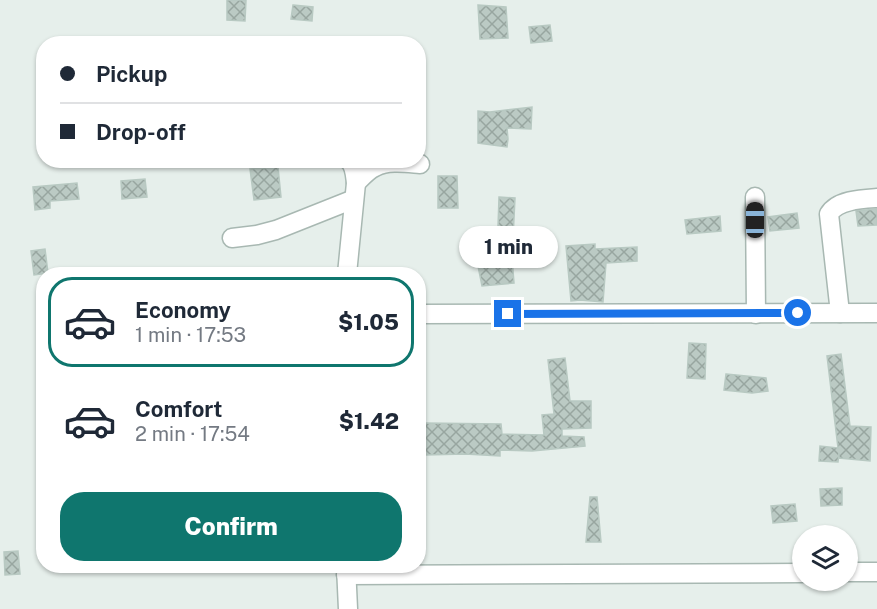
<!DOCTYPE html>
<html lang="en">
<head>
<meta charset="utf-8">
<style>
  body { margin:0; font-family:"Public Sans",sans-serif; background:#f6f6f7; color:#1f2937; height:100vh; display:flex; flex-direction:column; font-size:22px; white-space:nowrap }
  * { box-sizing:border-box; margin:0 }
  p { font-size:20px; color:#747a83 }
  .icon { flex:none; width:33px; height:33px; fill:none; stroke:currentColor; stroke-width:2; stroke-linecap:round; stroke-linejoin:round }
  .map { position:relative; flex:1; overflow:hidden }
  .panel { position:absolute; left:36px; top:267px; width:390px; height:306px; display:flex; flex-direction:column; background:#fff; border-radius:24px; box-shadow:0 2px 4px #0004 }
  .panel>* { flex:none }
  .top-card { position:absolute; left:36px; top:36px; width:390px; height:132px; border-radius:24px; box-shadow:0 2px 4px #0004; display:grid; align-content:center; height:132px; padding:0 24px; background:#fff }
  .buttons { position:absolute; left:792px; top:525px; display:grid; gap:12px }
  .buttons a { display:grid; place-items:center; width:66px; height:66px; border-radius:50%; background:#fff; box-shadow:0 2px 4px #0004; font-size:30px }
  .end { position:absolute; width:27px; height:27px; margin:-14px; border:8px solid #1a73e8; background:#fff; box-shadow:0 0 0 3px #fff }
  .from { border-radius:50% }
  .bubble { position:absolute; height:42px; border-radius:21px; background:#fff; box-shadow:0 2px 4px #0004; font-size:20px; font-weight:800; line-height:42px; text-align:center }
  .car { position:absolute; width:18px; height:36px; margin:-18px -9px; border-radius:8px; box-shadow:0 0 4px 2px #0007; background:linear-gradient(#222 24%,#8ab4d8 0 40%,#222 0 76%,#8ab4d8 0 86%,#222 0) }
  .top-card b { display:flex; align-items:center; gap:21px; height:57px; font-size:22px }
  .top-card b+b { border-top:2px solid #e0e1e3 }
  .top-card i { width:15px; height:15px; background:#1f2937 }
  ul { padding:10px 0 0; list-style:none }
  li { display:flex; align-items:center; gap:18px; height:90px; margin:0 12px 9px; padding:0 12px; border:3px solid transparent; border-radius:24px }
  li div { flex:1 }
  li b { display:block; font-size:22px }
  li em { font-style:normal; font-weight:800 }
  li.current { border-color:#0f766e }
  li>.icon { width:54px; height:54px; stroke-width:1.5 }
  .button { display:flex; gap:12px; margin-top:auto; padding:12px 24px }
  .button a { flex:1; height:69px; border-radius:24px; background:#0f766e; color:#fff; font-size:24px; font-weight:800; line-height:69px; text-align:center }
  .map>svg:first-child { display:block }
</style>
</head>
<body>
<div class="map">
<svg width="877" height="609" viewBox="0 0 877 609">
  <defs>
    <pattern id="building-cross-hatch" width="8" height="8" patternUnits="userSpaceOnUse" patternTransform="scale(1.5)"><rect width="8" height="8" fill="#bbcac4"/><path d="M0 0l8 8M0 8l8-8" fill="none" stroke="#98a6a0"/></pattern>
  </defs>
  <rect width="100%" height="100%" fill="#e6efeb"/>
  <g fill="url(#building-cross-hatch)" stroke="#b8c9c2" stroke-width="1.5">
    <polygon points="227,0 246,0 245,21 227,20"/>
    <polygon points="293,5 313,7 312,21 291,19"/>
    <polygon points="478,5 506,7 508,38 480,39"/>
    <polygon points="550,25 552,41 531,43 529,27"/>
    <polygon points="532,107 531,129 507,128 508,139 507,147 478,143 478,111 490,112"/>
    <polygon points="278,167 281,197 254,200 250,169"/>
    <polygon points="438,176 457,176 458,208 438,208"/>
    <polygon points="145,179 147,197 122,199 121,181"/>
    <polygon points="77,183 79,199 50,201 50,208 35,210 33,187"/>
    <polygon points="499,197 515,198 512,258 514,283 482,286 477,261 497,257"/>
    <polygon points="877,209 877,225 858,226 856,211"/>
    <polygon points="797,213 799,228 770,231 768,217"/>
    <polygon points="720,216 721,231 687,234 685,220"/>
    <polygon points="595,244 595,249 637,247 637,261 606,263 603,302 580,300 571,301 566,246"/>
    <polygon points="45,249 48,273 34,275 31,251"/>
    <polygon points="689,343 706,344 705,379 687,378"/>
    <polygon points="841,354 850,426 871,427 870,461 839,458 839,453 838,462 819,461 820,446 838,448 827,356"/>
    <polygon points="565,358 570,401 591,401 591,428 562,429 562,436 584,437 585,446 532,451 500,450 500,456 465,454 425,455 425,452 423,452 424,423 501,424 502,434 544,435 542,415 554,414 548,360"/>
    <polygon points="726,374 766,378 768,391 752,393 724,390"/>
    <polygon points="842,488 842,505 821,506 820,489"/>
    <polygon points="590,497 597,497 601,542 586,542"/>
    <polygon points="795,504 797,521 773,523 771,506"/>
    <polygon points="18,551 20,574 5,575 4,552"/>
  </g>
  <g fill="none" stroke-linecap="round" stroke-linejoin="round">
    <defs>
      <g id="street">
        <path d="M356 183C362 177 368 170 375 167 388 160 407 163 420 164"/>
        <polyline points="755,197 756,314"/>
        <polyline points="232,238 257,235 276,230 354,199"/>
        <path d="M347 274 356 183C355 176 355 165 348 160"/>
        <path d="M840 313 829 214C837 200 862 199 877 198"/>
        <polyline points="418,314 877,313"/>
        <polyline points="346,566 348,609"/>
        <polyline points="848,572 877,572"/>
        <polyline points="346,575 802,573"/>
      </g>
    </defs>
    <use href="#street" stroke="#a8b8b2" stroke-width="21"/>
    <use href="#street" stroke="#fff" stroke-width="18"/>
  </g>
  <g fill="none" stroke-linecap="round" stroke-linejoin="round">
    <polyline stroke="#1a73e8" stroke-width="8" points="508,314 798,313"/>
  </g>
</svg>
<div class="buttons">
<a><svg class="icon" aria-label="layers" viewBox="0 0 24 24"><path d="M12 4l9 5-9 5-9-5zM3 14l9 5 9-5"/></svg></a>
</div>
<i class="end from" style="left:798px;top:313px"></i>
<i class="end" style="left:508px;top:314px"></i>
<div class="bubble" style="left:459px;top:226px;width:99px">1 min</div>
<i class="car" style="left:755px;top:220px;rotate:0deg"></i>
<div class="top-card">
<b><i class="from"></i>Pickup</b>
<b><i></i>Drop-off</b>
</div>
<section class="panel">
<ul>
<li class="current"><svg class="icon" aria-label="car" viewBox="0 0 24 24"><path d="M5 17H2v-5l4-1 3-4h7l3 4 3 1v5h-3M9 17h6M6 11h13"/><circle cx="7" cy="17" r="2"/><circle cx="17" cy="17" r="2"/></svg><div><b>Economy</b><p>1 min · 17:53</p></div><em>$1.05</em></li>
<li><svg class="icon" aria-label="car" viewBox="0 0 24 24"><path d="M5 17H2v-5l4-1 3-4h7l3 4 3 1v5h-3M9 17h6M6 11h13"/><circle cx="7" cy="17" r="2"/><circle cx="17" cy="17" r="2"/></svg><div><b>Comfort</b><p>2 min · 17:54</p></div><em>$1.42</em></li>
</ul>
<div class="button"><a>Confirm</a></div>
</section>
</div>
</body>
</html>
